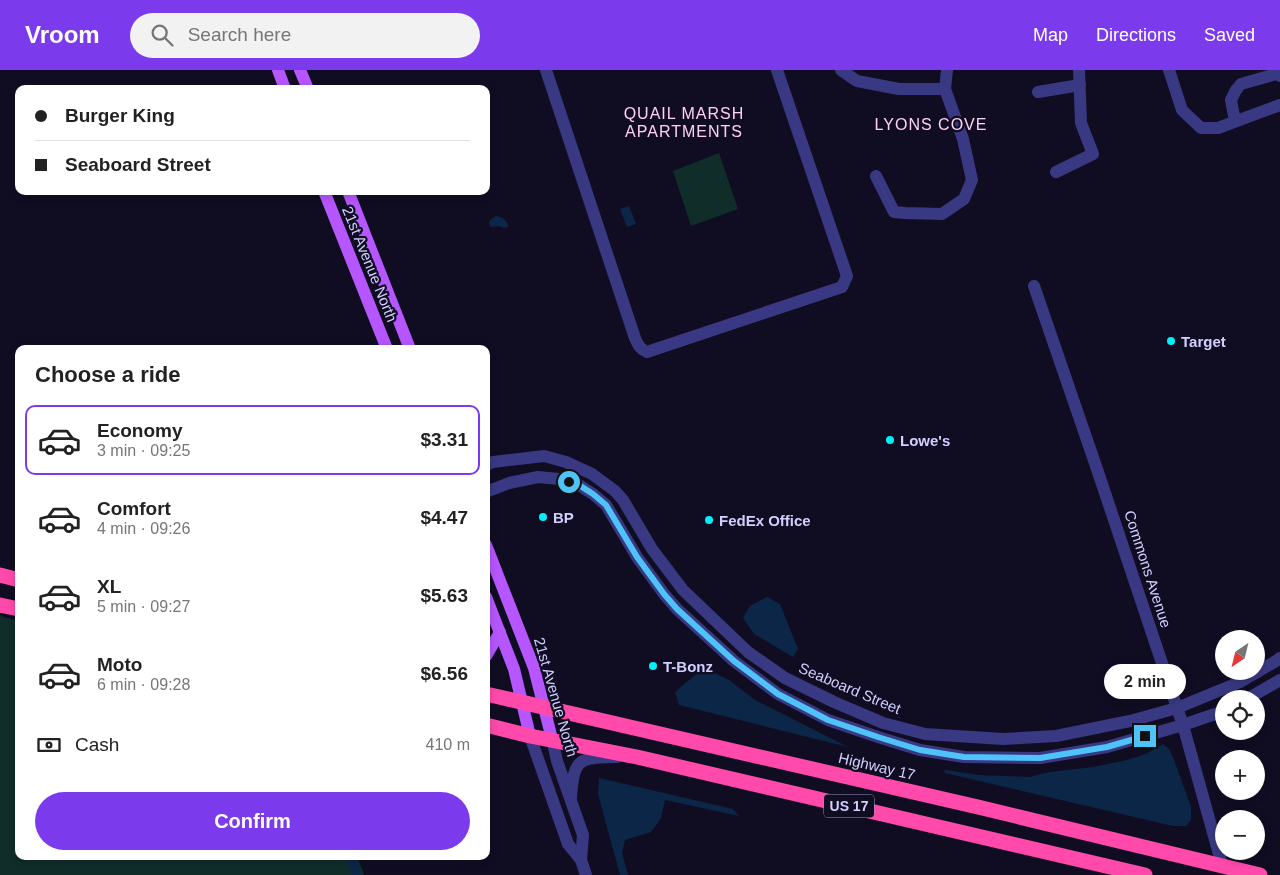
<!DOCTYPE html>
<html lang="en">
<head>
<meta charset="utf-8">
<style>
  body { margin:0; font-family:Helvetica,sans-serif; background:#f2f2f2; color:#222; height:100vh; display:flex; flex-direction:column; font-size:19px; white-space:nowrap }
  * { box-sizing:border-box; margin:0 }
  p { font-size:16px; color:#767676 }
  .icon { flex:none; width:28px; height:28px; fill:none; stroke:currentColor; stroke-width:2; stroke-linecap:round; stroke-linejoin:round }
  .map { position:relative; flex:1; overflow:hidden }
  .panel { position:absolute; left:15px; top:275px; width:475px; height:515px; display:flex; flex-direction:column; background:#fff; border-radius:10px; box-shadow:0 2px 8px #0003 }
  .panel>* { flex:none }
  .banner { position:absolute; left:15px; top:15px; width:475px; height:110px; border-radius:10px; box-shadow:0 2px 8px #0003; display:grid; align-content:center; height:110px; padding:0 20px; background:#fff }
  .needle { width:32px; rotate:215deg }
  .tools { position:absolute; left:1215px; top:560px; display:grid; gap:10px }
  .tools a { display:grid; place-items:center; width:50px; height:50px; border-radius:50%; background:#fff; box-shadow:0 2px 8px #0003; font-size:25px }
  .end { position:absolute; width:22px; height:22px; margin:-11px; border:6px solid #4fc3f7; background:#111; box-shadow:0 0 0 2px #111 }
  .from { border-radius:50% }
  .bubble { position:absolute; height:35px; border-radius:18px; background:#fff; box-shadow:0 2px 8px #0003; font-size:16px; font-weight:600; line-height:35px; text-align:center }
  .banner b { display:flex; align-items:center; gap:18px; height:48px; font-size:19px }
  .banner b+b { border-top:1px solid #e0e0e0 }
  .banner i { width:12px; height:12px; background:#222 }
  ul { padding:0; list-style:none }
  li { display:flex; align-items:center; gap:15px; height:70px; margin:0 10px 8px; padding:0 10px; border:2px solid transparent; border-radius:10px }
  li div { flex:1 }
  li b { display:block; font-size:19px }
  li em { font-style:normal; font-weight:600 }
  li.on { border-color:#7c3aed }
  li>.icon { width:45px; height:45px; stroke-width:1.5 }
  h2 { padding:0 20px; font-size:22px; line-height:60px }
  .pay { display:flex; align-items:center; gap:12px; height:55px; padding:0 20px; font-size:19px }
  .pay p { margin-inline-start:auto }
  .action { display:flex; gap:10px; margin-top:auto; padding:10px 20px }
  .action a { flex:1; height:58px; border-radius:30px; background:#7c3aed; color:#fff; font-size:20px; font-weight:600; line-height:58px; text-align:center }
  header { display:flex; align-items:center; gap:30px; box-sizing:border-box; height:70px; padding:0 25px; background:#7c3aed; color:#fff }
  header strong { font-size:24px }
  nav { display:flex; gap:28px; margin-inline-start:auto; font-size:18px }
  .search { width:350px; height:45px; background:#f2f2f2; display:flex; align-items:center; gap:12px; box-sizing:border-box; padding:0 18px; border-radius:28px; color:#767676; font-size:19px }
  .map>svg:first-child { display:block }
</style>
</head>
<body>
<header>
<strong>Vroom</strong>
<div class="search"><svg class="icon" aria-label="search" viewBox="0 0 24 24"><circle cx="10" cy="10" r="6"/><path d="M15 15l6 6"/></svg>Search here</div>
<nav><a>Map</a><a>Directions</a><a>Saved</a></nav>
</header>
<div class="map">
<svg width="1280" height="805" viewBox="0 0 1280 805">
  <rect width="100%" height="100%" fill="#100d23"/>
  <g fill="#102d2a">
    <polygon points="719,83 738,139 691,156 673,101"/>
    <polygon points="0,546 19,551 19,786 357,786 364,805 0,805"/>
  </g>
  <g fill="#0c2648">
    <polygon points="629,136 636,154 627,157 620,139"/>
    <path d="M496 146C502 147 508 150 508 157L504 158 499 156 491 157 489 154 490 150Z"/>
    <polygon points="767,527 780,534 798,579 793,587 754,564 743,548 750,536"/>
    <polygon points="706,599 729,610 755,630 848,677 679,635 675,622 694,606"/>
    <polygon points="1163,674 1169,679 1173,687 1191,737 1191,750 1186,756 1173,756 945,703 944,701 946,700 978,705 1029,707 1050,702 1093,697 1127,690 1146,684"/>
    <polygon points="599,708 733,739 739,746 665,730 661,748 651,762 625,770 622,783 628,805 620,805 598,724"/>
    <polygon points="345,786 356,786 362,805 352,805"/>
  </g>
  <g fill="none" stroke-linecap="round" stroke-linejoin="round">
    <g stroke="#383982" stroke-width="12">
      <path d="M546 0 635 268C638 275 640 279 647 282L842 217 847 206 777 0"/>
      <polyline points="841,0 857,11 899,19 945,19"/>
      <polyline points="1169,0 1182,40 1201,58 1218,58 1280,35"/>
      <polyline points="1038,22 1080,15"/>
      <polyline points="1235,51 1231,30 1236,20 1241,14 1276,4 1280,6"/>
      <polyline points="1056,102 1093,84 1081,53 1079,0"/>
      <polyline points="876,106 894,142 905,143 942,144 964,129 972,110 963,69 945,19 947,0"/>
      <polyline points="1034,216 1097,399 1177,638 1183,655 1222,795"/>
      <polyline points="486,395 493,392 544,386 566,392 592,404 615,421 623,430 652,479 683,520 748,582 785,608 834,632 883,653 925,664 1003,669 1056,666 1130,651 1177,638 1240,612 1276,591 1280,588"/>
      <polyline points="486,422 509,413 538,407 559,409 579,415 593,424 606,435 637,487 664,524 677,539 734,591 778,624 828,650 878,667 920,680 964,687 1040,688 1107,677 1183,655 1224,641"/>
      <polyline points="1247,629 1280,610"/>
      <polyline points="530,666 568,774 581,790 586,805"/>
      <polyline points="552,669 557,691 583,765 581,790"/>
      <path d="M571 727C574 687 579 688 617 687"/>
    </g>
    <g stroke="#b656ff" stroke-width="12">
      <polyline points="278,0 285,19"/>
      <polyline points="300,0 308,19"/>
      <polyline points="324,121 387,279"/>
      <polyline points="348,121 410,279"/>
      <polyline points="486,475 534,598 552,669"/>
      <polyline points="486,527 514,599 530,666"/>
      <polyline points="486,586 500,562"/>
    </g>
    <g stroke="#ff4aab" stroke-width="15">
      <polyline points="0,505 19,510"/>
      <polyline points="0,535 19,539"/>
      <polyline points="486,624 978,737 1260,805"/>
      <polyline points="486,655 530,666 637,687 1145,805"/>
    </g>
  </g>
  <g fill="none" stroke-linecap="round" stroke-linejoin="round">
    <polyline stroke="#4fc3f7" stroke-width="6" points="569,412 579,415 593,424 606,435 637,487 664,524 677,539 734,591 778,624 828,650 878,667 920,680 964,687 1040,688 1107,677 1145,666"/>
  </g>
  <g fill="#00f0fa" stroke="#100d23" stroke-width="2">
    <circle cx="1171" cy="271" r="5"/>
    <circle cx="890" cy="370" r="5"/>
    <circle cx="543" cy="447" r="5"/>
    <circle cx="709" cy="450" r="5"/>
    <circle cx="653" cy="596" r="5"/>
  </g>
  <g text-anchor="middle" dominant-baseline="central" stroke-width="4.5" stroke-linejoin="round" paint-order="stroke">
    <rect fill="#100d23" stroke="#9895bd" stroke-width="1" x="824" y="724.5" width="50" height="23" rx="4"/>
    <g font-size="14" font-weight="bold" fill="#d2cfff">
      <text x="849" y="736">US 17</text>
    </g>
    <g font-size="15" fill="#d2cfff" stroke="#100d23">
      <text transform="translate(370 194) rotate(68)">21st Avenue North</text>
      <text transform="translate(1148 499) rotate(72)">Commons Avenue</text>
      <text transform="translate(850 618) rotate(23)">Seaboard Street</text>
      <text transform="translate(556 627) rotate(74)">21st Avenue North</text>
      <text transform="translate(877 696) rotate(13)">Highway 17</text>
    </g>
    <g font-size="15" font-weight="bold" fill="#d2cfff" stroke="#100d23" text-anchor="start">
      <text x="1181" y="271">Target</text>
      <text x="900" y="370">Lowe's</text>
      <text x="553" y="447">BP</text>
      <text x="719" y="450">FedEx Office</text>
      <text x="663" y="596">T-Bonz</text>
    </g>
    <g font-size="16" letter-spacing="1" fill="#ffd1f1" stroke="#100d23">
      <text x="684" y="43">QUAIL MARSH<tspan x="684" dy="18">APARTMENTS</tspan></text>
      <text x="931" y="54">LYONS COVE</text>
    </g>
  </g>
</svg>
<div class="tools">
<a><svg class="needle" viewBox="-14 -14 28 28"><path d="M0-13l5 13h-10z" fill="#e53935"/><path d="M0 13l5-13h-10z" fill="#767676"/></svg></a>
<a><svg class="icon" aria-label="locate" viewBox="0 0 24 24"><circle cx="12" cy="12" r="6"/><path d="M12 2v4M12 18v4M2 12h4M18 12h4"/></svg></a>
<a>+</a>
<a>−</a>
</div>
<i class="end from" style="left:569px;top:412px"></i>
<i class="end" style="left:1145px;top:666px"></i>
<div class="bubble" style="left:1104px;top:594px;width:82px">2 min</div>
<div class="banner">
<b><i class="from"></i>Burger King</b>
<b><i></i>Seaboard Street</b>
</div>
<section class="panel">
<h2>Choose a ride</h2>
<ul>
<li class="on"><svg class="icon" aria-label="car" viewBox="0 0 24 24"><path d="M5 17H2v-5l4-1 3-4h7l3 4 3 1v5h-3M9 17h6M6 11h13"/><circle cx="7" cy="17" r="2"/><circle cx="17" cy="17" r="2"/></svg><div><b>Economy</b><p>3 min · 09:25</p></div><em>$3.31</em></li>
<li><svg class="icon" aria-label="car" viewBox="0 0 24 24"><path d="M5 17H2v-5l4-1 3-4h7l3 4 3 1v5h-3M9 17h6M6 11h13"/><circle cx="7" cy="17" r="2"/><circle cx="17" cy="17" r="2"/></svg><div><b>Comfort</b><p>4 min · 09:26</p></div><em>$4.47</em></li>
<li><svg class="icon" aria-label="car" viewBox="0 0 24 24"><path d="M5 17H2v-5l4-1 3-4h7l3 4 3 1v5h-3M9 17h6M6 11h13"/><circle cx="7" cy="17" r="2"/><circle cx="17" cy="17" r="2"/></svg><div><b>XL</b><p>5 min · 09:27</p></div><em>$5.63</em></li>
<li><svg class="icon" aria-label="car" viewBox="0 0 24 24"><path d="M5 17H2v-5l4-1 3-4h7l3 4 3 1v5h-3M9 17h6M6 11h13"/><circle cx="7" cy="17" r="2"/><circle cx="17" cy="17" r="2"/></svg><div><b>Moto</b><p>6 min · 09:28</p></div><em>$6.56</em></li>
</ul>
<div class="pay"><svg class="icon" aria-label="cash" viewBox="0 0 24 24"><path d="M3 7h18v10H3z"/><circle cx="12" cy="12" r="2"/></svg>Cash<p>410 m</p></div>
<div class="action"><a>Confirm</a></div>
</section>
</div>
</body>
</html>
